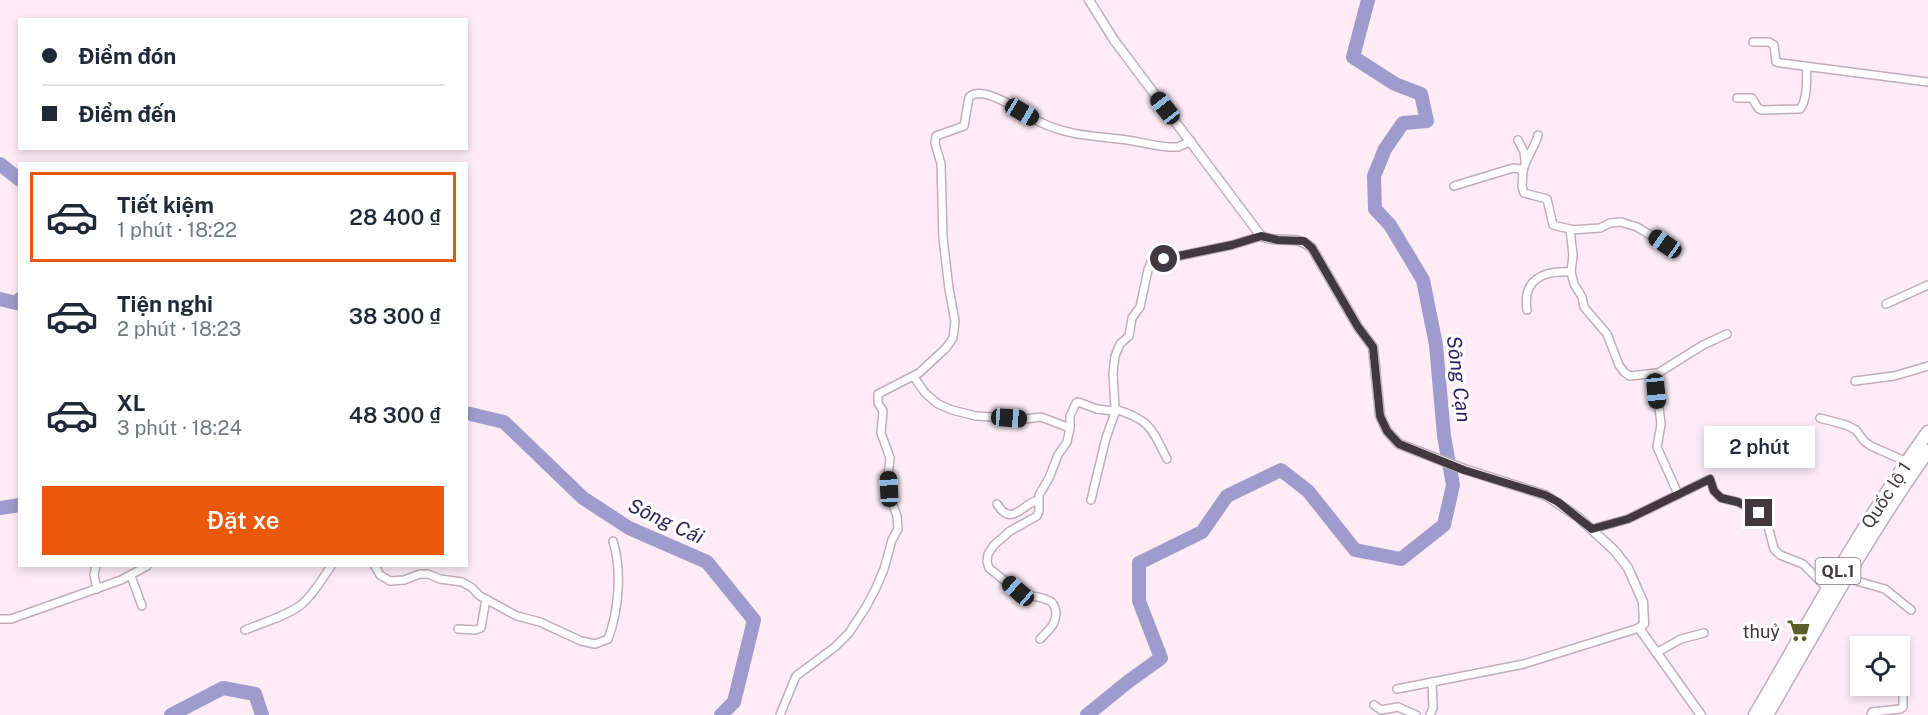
<!DOCTYPE html>
<html lang="vi">
<head>
<meta charset="utf-8">
<style>
  body { margin:0; font-family:"Public Sans",sans-serif; background:#f6f6f7; color:#1f2937; height:100vh; display:flex; flex-direction:column; font-size:22px; white-space:nowrap }
  * { box-sizing:border-box; margin:0 }
  p { font-size:20px; color:#747a83 }
  .icon { flex:none; width:33px; height:33px; fill:none; stroke:currentColor; stroke-width:2; stroke-linecap:round; stroke-linejoin:round }
  .map { position:relative; flex:1; overflow:hidden }
  .sheet { position:absolute; left:18px; top:162px; width:450px; height:405px; display:flex; flex-direction:column; background:#fff; border-radius:0px; box-shadow:0 3px 9px #0003 }
  .sheet>* { flex:none }
  .top-card { position:absolute; left:18px; top:18px; width:450px; height:132px; border-radius:0px; box-shadow:0 3px 9px #0003; display:grid; align-content:center; height:132px; padding:0 24px; background:#fff }
  .fabs { position:absolute; left:1850px; top:636px; display:grid; gap:12px }
  .fabs a { display:grid; place-items:center; width:60px; height:60px; border-radius:0px; background:#fff; box-shadow:0 3px 9px #0003; font-size:30px }
  .end { position:absolute; width:27px; height:27px; margin:-14px; border:8px solid #41393e; background:#fff; box-shadow:0 0 0 3px #fff }
  .from { border-radius:50% }
  .bubble { position:absolute; height:42px; border-radius:0px; background:#fff; box-shadow:0 3px 9px #0003; font-size:20px; font-weight:600; line-height:42px; text-align:center }
  .car { position:absolute; width:18px; height:36px; margin:-18px -9px; border-radius:8px; box-shadow:0 0 4px 2px #0007; background:linear-gradient(#222 24%,#8ab4d8 0 40%,#222 0 76%,#8ab4d8 0 86%,#222 0) }
  .top-card b { display:flex; align-items:center; gap:21px; height:57px; font-size:22px }
  .top-card b+b { border-top:2px solid #e0e1e3 }
  .top-card i { width:15px; height:15px; background:#1f2937 }
  ul { padding:10px 0 0; list-style:none }
  li { display:flex; align-items:center; gap:18px; height:90px; margin:0 12px 9px; padding:0 12px; border:3px solid transparent; border-radius:0px }
  li div { flex:1 }
  li b { display:block; font-size:22px }
  li em { font-style:normal; font-weight:600 }
  li.on { border-color:#ea580c }
  li>.icon { width:54px; height:54px; stroke-width:1.5 }
  .action { display:flex; gap:12px; margin-top:auto; padding:12px 24px }
  .action a { flex:1; height:69px; border-radius:0px; background:#ea580c; color:#fff; font-size:24px; font-weight:600; line-height:69px; text-align:center }
  .map>svg:first-child { display:block }
</style>
</head>
<body>
<div class="map">
<svg width="1928" height="715" viewBox="0 0 1928 715">
  <rect width="100%" height="100%" fill="#fdecf6"/>
  <g fill="none" stroke-linecap="round" stroke-linejoin="round">
    <g stroke="#9f9ccd" stroke-width="14">
      <polyline points="0,164 20,180"/>
      <polyline points="0,299 16,303 20,299"/>
      <polyline points="466,413 504,422 583,498 629,528 707,562 754,620 734,702 721,715"/>
      <polyline points="0,508 20,505"/>
      <polyline points="171,715 223,688 255,694 262,715"/>
      <polyline points="1087,715 1129,681 1161,658 1139,601 1139,563 1202,532 1227,496 1281,470 1308,491 1355,550 1401,559 1444,525 1453,485 1444,436 1436,345 1423,280 1390,225 1375,209 1374,176 1385,149 1403,123 1427,121 1421,94 1395,84 1353,57 1368,0"/>
    </g>
    <defs>
      <g id="minor">
        <polyline points="1753,42 1769,42 1774,45 1776,62 1781,63 1928,82"/>
        <path d="M1737 98H1752L1758 108 1762 110 1800 109C1808 99 1806 80 1807 67"/>
        <polyline points="1518,140 1524,152 1525,160"/>
        <path d="M1523 172C1525 158 1535 148 1538 135"/>
        <polyline points="1454,186 1513,168 1520,169 1523,172 1522,186 1524,193 1547,199 1553,225 1570,229 1573,255 1571,272 1574,284 1582,297 1584,307 1607,334 1619,365 1624,372 1630,376 1656,373"/>
        <polyline points="1570,230 1600,228 1610,223 1621,222 1637,227 1665,244"/>
        <polyline points="1886,304 1928,285"/>
        <path d="M1527 310C1522 280 1543 270 1571 272"/>
        <polyline points="914,377 925,393 938,404 952,410 976,416 1025,419 1041,417 1070,428 1070,416 1076,403 1078,402 1097,409 1113,411 1115,408 1113,373 1115,356 1120,344 1129,336 1132,318 1140,307 1148,270 1151,262 1232,245 1261,236"/>
        <polyline points="1855,381 1894,376 1928,366"/>
        <path d="M1115 409C1150 420 1151 427 1167 459"/>
        <polyline points="1820,418 1846,425 1856,430 1864,441 1871,446 1907,462"/>
        <polyline points="1678,494 1657,447 1661,424 1655,375 1703,345 1727,334"/>
        <polyline points="1091,500 1106,438 1116,410"/>
        <path d="M997 504C1012 528 1022 504 1038 500"/>
        <polyline points="1592,529 1628,519 1710,479 1714,491 1721,498 1738,502 1759,513 1766,519 1774,549 1780,555 1803,564 1828,589"/>
        <polyline points="96,566 94,575 97,589"/>
        <path d="M375 566 380 575 390 581 404 580 420 574H428L440 579 462 582 471 587 480 596 517 616 540 622 581 641 595 644 608 639C619 610 622 570 613 541"/>
        <polyline points="131,576 142,606"/>
        <polyline points="1846,578 1885,589 1911,610"/>
        <polyline points="0,619 11,619 121,580 147,566"/>
        <polyline points="458,629 475,630 481,628 486,599"/>
        <path d="M245 630C262 623 289 615 302 604 314 594 322 579 331 566"/>
        <path d="M1040 639C1049 630 1059 622 1055 608 1053 602 1051 601 1045 599 1038 596 1030 597 1023 593 1011 587 999 576 989 568L987 562 988 554 994 545 1010 531 1037 516 1039 511V495L1049 478 1058 455 1067 442 1070 428"/>
        <polyline points="1656,653 1681,639 1704,633"/>
        <polyline points="1397,689 1524,664 1639,628"/>
        <polyline points="1374,705 1381,710 1398,707 1416,715"/>
        <path d="M780 715 796 676 835 647 849 633 866 607 875 590 884 569 892 540 898 529 897 516 890 497 888 476 890 458 881 433 883 411 878 403V394L919 373 946 348 953 338 955 321 949 289 943 238 941 164 935 143 936 136 964 126 969 97C984 83 1025 115 1040 122 1068 136 1097 136 1127 140 1141 142 1155 146 1169 147H1178L1191 141"/>
        <polyline points="1430,715 1433,708 1432,682"/>
        <polyline points="1871,715 1872,712 1900,709 1903,707 1903,684 1899,669"/>
      </g>
      <path id="tertiary" d="M1089 0 1114 40 1261 236C1280 245 1294 233 1312 248L1358 327 1373 347 1380 416 1387 431 1399 444 1464 469 1545 495 1578 517 1615 551 1628 568 1643 602 1644 624 1639 628 1701 715"/>
      <g id="trunk">
        <path d="M1755 715C1811 619 1863 522 1928 432"/>
        <path d="M1767 715C1819 625 1868 535 1928 451"/>
      </g>
    </defs>
    <use href="#minor" stroke="#c2aeba" stroke-width="10"/>
    <use href="#tertiary" stroke="#c2aeba" stroke-width="11"/>
    <use href="#trunk" stroke="#c2aeba" stroke-width="15"/>
    <use href="#minor" stroke="#fff" stroke-width="7"/>
    <use href="#tertiary" stroke="#fff" stroke-width="8"/>
    <use href="#trunk" stroke="#fff" stroke-width="12"/>
  </g>
  <g fill="none" stroke-linecap="round" stroke-linejoin="round">
    <polyline stroke="#41393e" stroke-width="8" points="1164,259 1232,245 1261,236 1278,240 1304,241 1312,248 1358,327 1373,347 1380,416 1387,431 1399,444 1464,470 1545,495 1558,502 1592,529 1628,519 1710,479 1714,491 1721,498 1738,502 1759,513"/>
  </g>
  <defs>
    <symbol id="supermarket-bare" viewBox="-9 -9 18 18"><path d="M-6-5.5h2.5l.6 2H6L4.5 2H-2.5L-4.4-4H-6ZM-1.5 3.2a1.3 1.3 0 1 0 .1 0ZM3 3.2a1.3 1.3 0 1 0 .1 0Z" fill="#5a5e2b" stroke="#fff" stroke-width="2.5" paint-order="stroke"/></symbol>
  </defs>
  <g fill-rule="evenodd">
    <use href="#supermarket-bare" x="1782" y="614" width="33" height="33"/>
  </g>
  <g text-anchor="middle" dominant-baseline="central" stroke-width="6" stroke-linejoin="round" paint-order="stroke">
    <rect fill="#fff" stroke="#7a7478" stroke-width="1.5" x="1815.5" y="558" width="45" height="26" rx="4.5"/>
    <g font-size="16" font-weight="bold" fill="#41393e">
      <text x="1838" y="571">QL.1</text>
    </g>
    <g font-size="18" fill="#41393e" stroke="#fff">
      <text transform="translate(1886 495) rotate(-57)">Quốc lộ 1</text>
    </g>
    <g font-size="18" fill="#41393e" stroke="#fff" text-anchor="end">
      <text x="1780" y="631">thuỷ</text>
    </g>
    <g font-size="20" font-style="italic" fill="#302460" stroke="#fff">
      <text transform="translate(1459 379) rotate(83)">Sông Cạn</text>
      <text transform="translate(666 521) rotate(25)">Sông Cái</text>
    </g>
  </g>
</svg>
<div class="fabs">
<a><svg class="icon" aria-label="locate" viewBox="0 0 24 24"><circle cx="12" cy="12" r="6"/><path d="M12 2v4M12 18v4M2 12h4M18 12h4"/></svg></a>
</div>
<i class="end from" style="left:1164px;top:259px"></i>
<i class="end" style="left:1759px;top:513px"></i>
<div class="bubble" style="left:1704px;top:426px;width:111px">2 phút</div>
<i class="car" style="left:1165px;top:108px;rotate:322deg"></i>
<i class="car" style="left:1022px;top:112px;rotate:120deg"></i>
<i class="car" style="left:1665px;top:244px;rotate:305deg"></i>
<i class="car" style="left:1656px;top:391px;rotate:174deg"></i>
<i class="car" style="left:1009px;top:418px;rotate:94deg"></i>
<i class="car" style="left:889px;top:489px;rotate:357deg"></i>
<i class="car" style="left:1018px;top:591px;rotate:311deg"></i>
<div class="top-card">
<b><i class="from"></i>Điểm đón</b>
<b><i></i>Điểm đến</b>
</div>
<section class="sheet">
<ul>
<li class="on"><svg class="icon" aria-label="car" viewBox="0 0 24 24"><path d="M5 17H2v-5l4-1 3-4h7l3 4 3 1v5h-3M9 17h6M6 11h13"/><circle cx="7" cy="17" r="2"/><circle cx="17" cy="17" r="2"/></svg><div><b>Tiết kiệm</b><p>1 phút · 18:22</p></div><em>28 400 ₫</em></li>
<li><svg class="icon" aria-label="car" viewBox="0 0 24 24"><path d="M5 17H2v-5l4-1 3-4h7l3 4 3 1v5h-3M9 17h6M6 11h13"/><circle cx="7" cy="17" r="2"/><circle cx="17" cy="17" r="2"/></svg><div><b>Tiện nghi</b><p>2 phút · 18:23</p></div><em>38 300 ₫</em></li>
<li><svg class="icon" aria-label="car" viewBox="0 0 24 24"><path d="M5 17H2v-5l4-1 3-4h7l3 4 3 1v5h-3M9 17h6M6 11h13"/><circle cx="7" cy="17" r="2"/><circle cx="17" cy="17" r="2"/></svg><div><b>XL</b><p>3 phút · 18:24</p></div><em>48 300 ₫</em></li>
</ul>
<div class="action"><a>Đặt xe</a></div>
</section>
</div>
</body>
</html>
